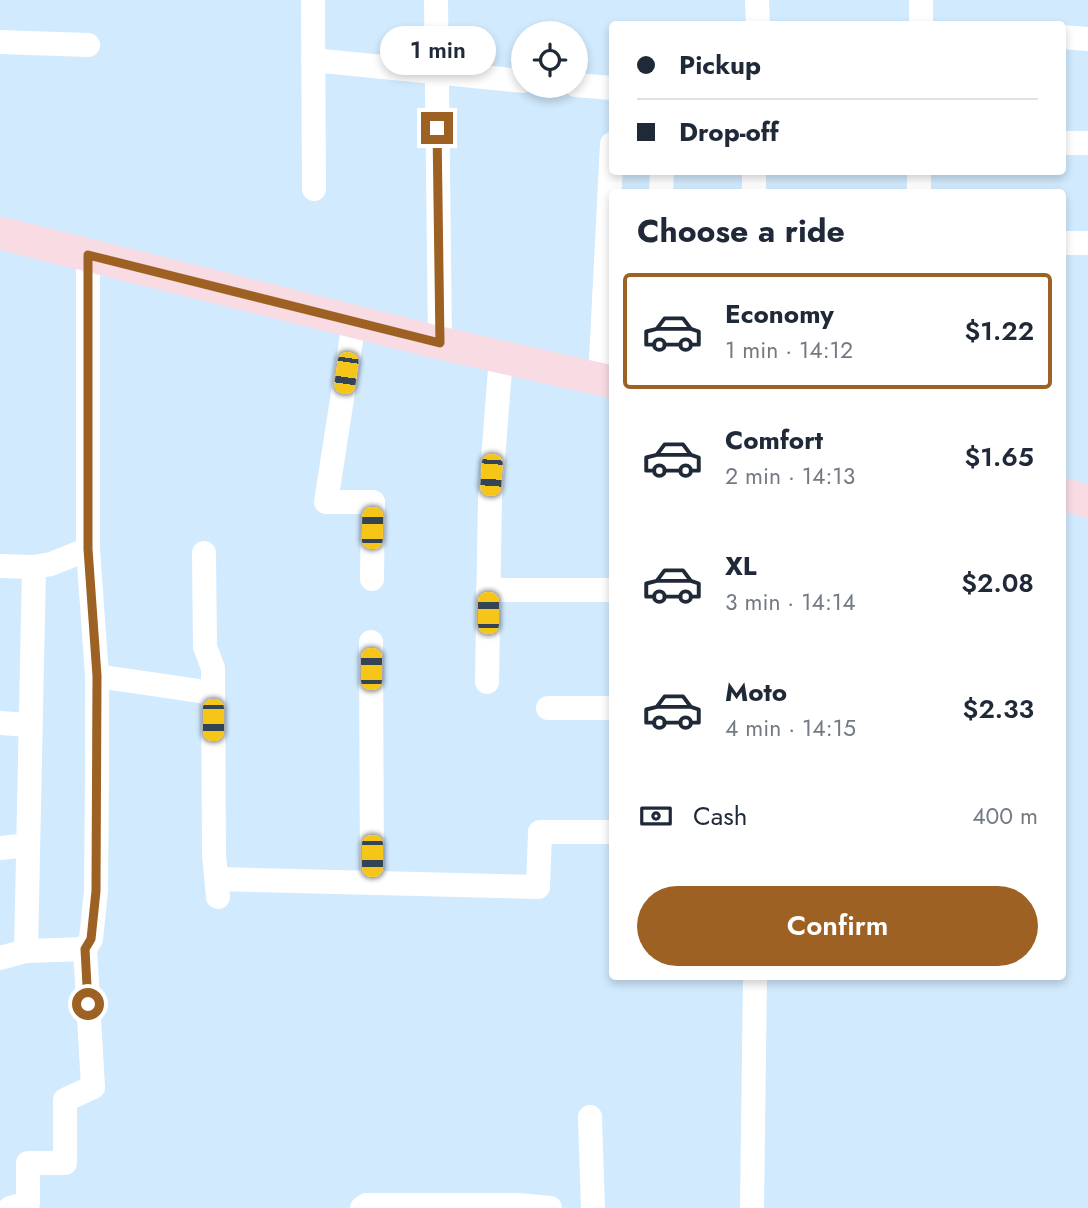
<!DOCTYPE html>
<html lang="en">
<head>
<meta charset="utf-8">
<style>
  body { margin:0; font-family:Jost,sans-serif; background:#f2f2f3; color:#1f2937; height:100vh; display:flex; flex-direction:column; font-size:26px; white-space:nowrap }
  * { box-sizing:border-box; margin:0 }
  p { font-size:23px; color:#747a83 }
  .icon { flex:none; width:38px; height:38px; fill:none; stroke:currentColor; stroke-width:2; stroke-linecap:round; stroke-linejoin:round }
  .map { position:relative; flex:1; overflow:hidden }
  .sheet { position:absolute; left:609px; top:189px; width:457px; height:791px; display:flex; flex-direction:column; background:#fff; border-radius:7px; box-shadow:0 4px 10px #0003 }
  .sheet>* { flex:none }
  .banner { position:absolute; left:609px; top:21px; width:457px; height:154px; border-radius:7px; box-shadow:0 4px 10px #0003; display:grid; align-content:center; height:154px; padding:0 28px; background:#fff }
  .fabs { position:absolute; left:511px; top:21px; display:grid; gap:14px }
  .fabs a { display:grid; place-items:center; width:77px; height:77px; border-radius:50%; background:#fff; box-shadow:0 4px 10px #0003; font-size:35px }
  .end { position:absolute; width:32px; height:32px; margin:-16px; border:9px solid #9d6123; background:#fff; box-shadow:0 0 0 4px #fff }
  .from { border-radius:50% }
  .bubble { position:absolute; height:49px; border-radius:24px; background:#fff; box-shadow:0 4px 10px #0003; font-size:23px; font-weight:600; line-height:49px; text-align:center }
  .car { position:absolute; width:21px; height:42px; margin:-21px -10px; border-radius:9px; box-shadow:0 0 5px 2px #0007; background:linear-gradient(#f5c518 24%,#345 0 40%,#f5c518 0 76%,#345 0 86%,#f5c518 0) }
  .banner b { display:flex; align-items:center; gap:24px; height:66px; font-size:26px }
  .banner b+b { border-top:2px solid #e0e1e3 }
  .banner i { width:18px; height:18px; background:#1f2937 }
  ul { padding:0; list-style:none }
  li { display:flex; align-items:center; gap:21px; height:116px; margin:0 14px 10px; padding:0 14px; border:4px solid transparent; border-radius:7px }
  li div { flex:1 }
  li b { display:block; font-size:26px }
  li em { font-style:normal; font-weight:600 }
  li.selected { border-color:#9d6123 }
  li>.icon { width:63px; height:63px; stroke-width:1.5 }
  h2 { padding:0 28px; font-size:32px; line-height:84px }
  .pay { display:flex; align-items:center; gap:18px; height:77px; padding:0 28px; font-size:26px }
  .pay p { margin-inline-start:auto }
  .primary-button { display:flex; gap:14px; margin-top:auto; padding:14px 28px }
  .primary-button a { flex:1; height:80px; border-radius:42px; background:#9d6123; color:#fff; font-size:28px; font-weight:600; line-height:80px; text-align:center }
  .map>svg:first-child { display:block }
</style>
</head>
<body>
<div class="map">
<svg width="1088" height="1208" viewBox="0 0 1088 1208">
  <rect width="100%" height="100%" fill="#d1eafe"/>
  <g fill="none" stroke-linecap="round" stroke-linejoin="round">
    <g stroke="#fff" stroke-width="24">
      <polyline points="313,0 314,189"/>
      <polyline points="436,0 440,343"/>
      <polyline points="757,0 758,24"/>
      <polyline points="921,24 921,0"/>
      <polyline points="1062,37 1088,39"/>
      <polyline points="0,42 88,45"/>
      <polyline points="313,60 523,81"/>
      <polyline points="576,85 612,88"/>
      <polyline points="1062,143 1088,143"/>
      <polyline points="661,192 662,172"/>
      <polyline points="754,192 754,172"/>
      <polyline points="919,192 919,172"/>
      <polyline points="1062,243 1088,243"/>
      <polyline points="354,322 326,502 373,502 372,579"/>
      <polyline points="600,379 612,144"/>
      <polyline points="204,553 205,647 213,668 214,855 218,897"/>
      <polyline points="0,566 34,567 51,564 88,549"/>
      <polyline points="488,590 612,590"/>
      <polyline points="371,642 372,883"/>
      <polyline points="97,676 213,693"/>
      <polyline points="487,682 490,498 501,357"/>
      <polyline points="548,708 612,708"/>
      <polyline points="0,723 29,725"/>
      <polyline points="0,848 28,845"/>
      <polyline points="217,879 538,887 540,832 612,832"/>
      <polyline points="26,951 34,567"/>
      <polyline points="0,958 26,951 85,949"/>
      <polyline points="590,1117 593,1208"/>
      <polyline points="10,1208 28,1203 28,1163 65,1163 65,1100 93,1087 85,949 91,939 96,891 97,776 97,676 88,549 88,255"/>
      <polyline points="362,1208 366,1205 519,1205 550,1208"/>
      <polyline points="752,1208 755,976"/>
    </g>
    <g stroke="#f9dbe3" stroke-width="33">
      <polyline points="0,233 440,343 612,382"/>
      <polyline points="1062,494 1088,501"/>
    </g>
  </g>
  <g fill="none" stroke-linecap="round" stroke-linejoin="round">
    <polyline stroke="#9d6123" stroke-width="9" points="88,1004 85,949 91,939 96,891 97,676 88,549 88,255 440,343 437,128"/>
  </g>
</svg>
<div class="fabs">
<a><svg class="icon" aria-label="locate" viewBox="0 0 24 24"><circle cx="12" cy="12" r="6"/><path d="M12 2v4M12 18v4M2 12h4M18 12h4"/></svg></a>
</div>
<i class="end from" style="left:88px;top:1004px"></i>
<i class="end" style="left:437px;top:128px"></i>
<div class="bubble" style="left:380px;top:26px;width:116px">1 min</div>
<i class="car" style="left:346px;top:373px;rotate:188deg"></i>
<i class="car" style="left:491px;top:475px;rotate:184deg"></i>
<i class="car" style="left:372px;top:528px;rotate:1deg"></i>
<i class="car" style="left:488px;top:613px;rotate:0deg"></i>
<i class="car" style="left:371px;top:669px;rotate:0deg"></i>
<i class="car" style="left:213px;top:720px;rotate:180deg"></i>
<i class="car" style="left:372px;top:856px;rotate:180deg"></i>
<div class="banner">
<b><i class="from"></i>Pickup</b>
<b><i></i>Drop-off</b>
</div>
<section class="sheet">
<h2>Choose a ride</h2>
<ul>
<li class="selected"><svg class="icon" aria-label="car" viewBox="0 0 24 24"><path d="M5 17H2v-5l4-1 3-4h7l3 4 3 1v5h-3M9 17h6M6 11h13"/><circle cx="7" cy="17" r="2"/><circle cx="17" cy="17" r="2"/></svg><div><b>Economy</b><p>1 min · 14:12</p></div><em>$1.22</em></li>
<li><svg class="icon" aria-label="car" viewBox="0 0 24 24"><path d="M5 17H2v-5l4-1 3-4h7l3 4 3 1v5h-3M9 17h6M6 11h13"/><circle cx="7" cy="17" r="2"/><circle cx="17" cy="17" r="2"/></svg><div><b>Comfort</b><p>2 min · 14:13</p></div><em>$1.65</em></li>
<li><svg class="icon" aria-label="car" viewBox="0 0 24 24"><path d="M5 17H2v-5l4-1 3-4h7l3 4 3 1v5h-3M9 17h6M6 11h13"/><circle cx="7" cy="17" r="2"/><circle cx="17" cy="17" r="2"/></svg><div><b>XL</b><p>3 min · 14:14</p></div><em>$2.08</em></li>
<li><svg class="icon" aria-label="car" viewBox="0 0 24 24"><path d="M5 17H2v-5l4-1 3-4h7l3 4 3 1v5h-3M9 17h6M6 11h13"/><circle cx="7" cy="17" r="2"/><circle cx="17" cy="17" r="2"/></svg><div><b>Moto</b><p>4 min · 14:15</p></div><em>$2.33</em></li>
</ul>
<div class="pay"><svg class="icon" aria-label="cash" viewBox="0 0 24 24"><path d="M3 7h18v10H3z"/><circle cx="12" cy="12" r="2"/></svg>Cash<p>400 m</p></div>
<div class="primary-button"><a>Confirm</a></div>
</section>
</div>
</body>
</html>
